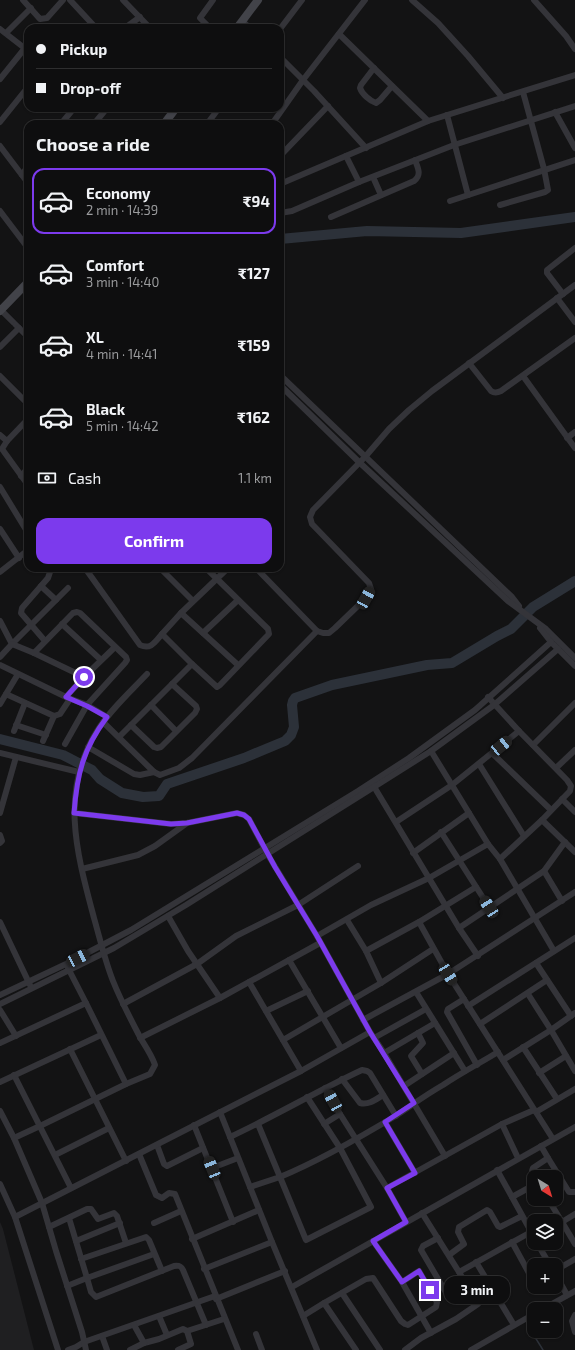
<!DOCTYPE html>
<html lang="en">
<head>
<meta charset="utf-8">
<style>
  body { margin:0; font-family:"Exo 2",sans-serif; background:#171718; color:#f1f3f6; height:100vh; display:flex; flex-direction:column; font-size:15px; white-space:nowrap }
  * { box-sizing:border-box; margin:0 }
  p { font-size:13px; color:#9b9c9e }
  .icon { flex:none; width:22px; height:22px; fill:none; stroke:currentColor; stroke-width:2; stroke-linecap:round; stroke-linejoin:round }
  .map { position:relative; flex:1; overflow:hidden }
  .details { position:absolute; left:24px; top:120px; width:260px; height:452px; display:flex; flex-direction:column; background:#0e0e0f; border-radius:12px; box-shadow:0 1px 3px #0004,0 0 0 1px #2e2e2f }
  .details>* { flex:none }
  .banner { position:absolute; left:24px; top:24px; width:260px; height:88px; border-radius:12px; box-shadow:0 1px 3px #0004,0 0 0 1px #2e2e2f; display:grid; align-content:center; height:88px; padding:0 12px; background:#0e0e0f }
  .needle { width:26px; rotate:142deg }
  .tools { position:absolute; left:527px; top:1170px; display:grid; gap:8px }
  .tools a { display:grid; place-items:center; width:36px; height:36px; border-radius:8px; background:#0e0e0f; box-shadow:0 1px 3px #0004,0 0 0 1px #2e2e2f; font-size:20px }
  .end { position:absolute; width:18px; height:18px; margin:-9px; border:5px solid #7c3aed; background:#fff; box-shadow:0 0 0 2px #fff }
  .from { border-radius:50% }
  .bubble { position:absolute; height:28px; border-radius:12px; background:#0e0e0f; box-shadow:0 1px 3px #0004,0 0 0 1px #2e2e2f; font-size:13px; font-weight:700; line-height:28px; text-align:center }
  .car { position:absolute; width:12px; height:24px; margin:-12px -6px; border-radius:5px; box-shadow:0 0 3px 1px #0007; background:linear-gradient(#222 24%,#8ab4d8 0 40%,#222 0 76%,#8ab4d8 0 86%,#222 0) }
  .banner b { display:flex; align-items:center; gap:14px; height:38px; font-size:15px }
  .banner b+b { border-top:1px solid #2e2e2f }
  .banner i { width:10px; height:10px; background:#f1f3f6 }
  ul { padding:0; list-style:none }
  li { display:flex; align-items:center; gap:12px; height:66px; margin:0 8px 6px; padding:0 4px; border:2px solid transparent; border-radius:12px }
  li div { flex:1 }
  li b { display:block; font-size:15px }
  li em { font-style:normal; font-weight:700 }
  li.active { border-color:#7c3aed }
  li>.icon { width:36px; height:36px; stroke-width:1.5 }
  h2 { padding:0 12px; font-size:18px; line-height:48px }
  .pay { display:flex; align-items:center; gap:10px; height:44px; padding:0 12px; font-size:15px }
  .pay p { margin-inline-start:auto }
  .primary-button { display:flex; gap:8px; margin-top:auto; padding:8px 12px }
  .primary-button a { flex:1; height:46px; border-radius:12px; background:#7c3aed; color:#fff; font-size:16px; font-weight:700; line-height:46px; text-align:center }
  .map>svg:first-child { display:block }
</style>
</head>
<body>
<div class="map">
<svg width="575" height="1350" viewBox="0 0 575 1350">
  <rect width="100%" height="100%" fill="#131314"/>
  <polygon fill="#1f1f21" points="0,1222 3,1229 34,1350 0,1350"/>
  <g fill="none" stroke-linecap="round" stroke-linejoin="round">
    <polyline stroke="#2c3139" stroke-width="1.5" points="533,1334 543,1350"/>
    <g stroke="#2c3139" stroke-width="10">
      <polyline points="280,239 367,231 461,233 575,217"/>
      <polyline points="0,739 63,755 92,770 100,779 122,793 143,797 159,796 167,784 244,758 285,741 291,735 294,727 292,705 293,701 295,698 332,685 427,665 452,663 497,636 511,629 533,607 575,581"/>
    </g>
    <g stroke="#343439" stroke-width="6">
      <polyline points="23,0 40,19 47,18 63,0"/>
      <polyline points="70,0 96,28"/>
      <polyline points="123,0 150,28"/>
      <polyline points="412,0 438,23 468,56 503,98"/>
      <polyline points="534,0 566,36 575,49"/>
      <polyline points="242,21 250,28"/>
      <polyline points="125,28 140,17"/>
      <polyline points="210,28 200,18 213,0"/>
      <polyline points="0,29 27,50"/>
      <polyline points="280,29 302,0"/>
      <polyline points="6,33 31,8"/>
      <polyline points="339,34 428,121"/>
      <polyline points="280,57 314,91 366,148"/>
      <path d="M374 68 361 85 360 88C362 94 370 101 376 103L380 100 392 86"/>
      <polyline points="0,79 25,48"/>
      <polyline points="555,112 575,148"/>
      <polyline points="447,115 468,195"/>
      <polyline points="0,122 28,87"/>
      <polyline points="61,124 74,108"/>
      <polyline points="94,124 107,108"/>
      <polyline points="207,124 219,108"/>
      <polyline points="272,124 303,80 365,0"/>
      <polyline points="0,146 28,183"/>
      <polyline points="280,156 328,106"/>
      <polyline points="346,156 359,182"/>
      <polyline points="22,175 28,166"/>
      <polyline points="373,177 381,195"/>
      <polyline points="280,184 428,121 575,75"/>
      <polyline points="450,201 575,160"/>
      <polyline points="500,205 545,192 548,190 544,169 523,92"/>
      <polyline points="0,211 28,248"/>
      <polyline points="280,213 292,211 359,182 454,145 575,106"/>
      <path d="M331 217 414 181C422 175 418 168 415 160"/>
      <polyline points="563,294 547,273 547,270 575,248"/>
      <polyline points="557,298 575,322"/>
      <polyline points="1,310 14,323"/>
      <polyline points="16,325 28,337"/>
      <polyline points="0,347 19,328"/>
      <path d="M469 363 491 391C494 393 497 393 501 391L575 338"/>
      <polyline points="280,375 512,597 519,606"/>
      <polyline points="0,376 28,404"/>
      <polyline points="523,376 575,448"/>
      <polyline points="280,385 359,462 508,601 546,629 575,658"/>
      <polyline points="28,419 7,441 2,449 28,485"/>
      <polyline points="0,435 7,441"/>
      <polyline points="567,438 575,432"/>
      <polyline points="21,476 28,468"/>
      <polyline points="0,487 28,533"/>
      <polyline points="0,529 19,558"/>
      <path d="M85 568 140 645C151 650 155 642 162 634L192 664 119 737"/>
      <polyline points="160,568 193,601"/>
      <polyline points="0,572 28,550"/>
      <polyline points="41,586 56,600"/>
      <polyline points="181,613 238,665"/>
      <polyline points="0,621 12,644 68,588"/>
      <polyline points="62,624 101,660"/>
      <polyline points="540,628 551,642 575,666"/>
      <polyline points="317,631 323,633 329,633 335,628 366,598 371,589 369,583 312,524 310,517 313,510 365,457 389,429 409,410 432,391 575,285"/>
      <polyline points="203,633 238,600"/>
      <polyline points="162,634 181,613 228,568"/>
      <polyline points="45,641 21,613 22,608 48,578 50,572 49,568"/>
      <polyline points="34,653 84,677 66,697"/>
      <polyline points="0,657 12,644 34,653 73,613 77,612 80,613 126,657 127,660 125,663 87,705 65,744"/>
      <polyline points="192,664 217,687 220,685 269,634 268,629 206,568"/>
      <polyline points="0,665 66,697 87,705 107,717"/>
      <polyline points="84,677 115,647"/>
      <polyline points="6,694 54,716 60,714 70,699"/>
      <polyline points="0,704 18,674"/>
      <polyline points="151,705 176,731"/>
      <polyline points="103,722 154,772 160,775 179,768 192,758 317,631 256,568"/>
      <polyline points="16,725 46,735"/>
      <polyline points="131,725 154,747 157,748 161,747 195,713 197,709 196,706 172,684"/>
      <polyline points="14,731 25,703"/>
      <polyline points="43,741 54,716"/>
      <polyline points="533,745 575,703"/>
      <polyline points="88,747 134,774 140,775 154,772"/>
      <polyline points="431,751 488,844"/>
      <polyline points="0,753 79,772"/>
      <polyline points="492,753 551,810"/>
      <polyline points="479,764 524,836"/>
      <polyline points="556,768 575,750"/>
      <polyline points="373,785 459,928 478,956"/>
      <polyline points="562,799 575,812"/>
      <polyline points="0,813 16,757"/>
      <polyline points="74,813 171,824 187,823 237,813 244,815 249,819 268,855 317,936 370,1032 384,1053 445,1156"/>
      <polyline points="542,820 575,852"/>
      <polyline points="396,822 452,785 519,731"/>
      <polyline points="441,832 489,907"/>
      <polyline points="0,835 2,841 0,843"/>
      <polyline points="413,853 469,813"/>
      <polyline points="500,859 554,951"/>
      <polyline points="82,869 138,855 155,846 187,823"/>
      <polyline points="544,871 562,901"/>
      <polyline points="168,916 188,951 220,998"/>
      <polyline points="347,920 366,951 381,983"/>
      <polyline points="0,922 30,985"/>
      <polyline points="419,922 448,974 553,1139"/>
      <polyline points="459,928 544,871 565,842"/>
      <polyline points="317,936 371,905 429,878 488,844 500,859 542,820 570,791 571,786 567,780 519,731 488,697"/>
      <polyline points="366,951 419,922 476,887"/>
      <polyline points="289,960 341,1048"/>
      <polyline points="536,963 571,1016"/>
      <polyline points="68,968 86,1003"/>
      <polyline points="249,982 301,1071"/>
      <polyline points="416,992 465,1071"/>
      <polyline points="528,994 551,1030 575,1071"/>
      <polyline points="0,995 66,964 131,930 358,791 409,758 475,710 551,642"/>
      <polyline points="464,999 448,1009 447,1012 477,1065"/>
      <polyline points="0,1004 114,948 186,905 374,787 431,751 494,705 558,649"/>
      <polyline points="123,1004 197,964 236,936 298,905 358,866"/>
      <polyline points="468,1006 575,938"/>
      <polyline points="0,1010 16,1036"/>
      <polyline points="266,1011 308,991"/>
      <polyline points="363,1020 448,974 575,892"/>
      <polyline points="480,1024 547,980"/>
      <polyline points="418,1033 423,1043 411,1056 422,1074"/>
      <polyline points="140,1038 220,998 320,943"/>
      <polyline points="374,1038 426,1009"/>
      <polyline points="283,1040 381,983 433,949"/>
      <polyline points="0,1043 86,1003 126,1084"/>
      <polyline points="523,1047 557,1099"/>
      <polyline points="70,1049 126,1161"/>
      <polyline points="384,1053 435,1023"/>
      <polyline points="503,1060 551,1030 575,1013"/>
      <polyline points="539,1073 566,1056"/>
      <polyline points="14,1075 71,1188"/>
      <path d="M342 1079 360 1103C369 1105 375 1100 383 1095"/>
      <polyline points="0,1082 101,1035"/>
      <polyline points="404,1086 454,1053"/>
      <polyline points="325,1088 340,1114 387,1188"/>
      <path d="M307 1097 340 1148 371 1207 306 1240 280 1177C321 1160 359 1138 397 1115 412 1105 427 1094 443 1085 461 1073 480 1063 498 1052"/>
      <polyline points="0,1111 14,1138"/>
      <polyline points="220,1112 272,1242 317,1350"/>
      <polyline points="536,1112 575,1089"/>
      <polyline points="385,1122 415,1173"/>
      <polyline points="324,1124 340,1114"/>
      <polyline points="502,1124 518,1158"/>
      <polyline points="194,1125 233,1222"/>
      <path d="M230 1137C275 1116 317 1091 362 1070L367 1071 370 1073 396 1116"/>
      <polyline points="157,1145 164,1164 167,1166 203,1148"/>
      <polyline points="139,1154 156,1195 162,1198 169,1193 175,1194 238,1350"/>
      <polyline points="55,1155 109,1128"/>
      <polyline points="548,1158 569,1192 575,1192"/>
      <polyline points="212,1168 238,1158"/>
      <polyline points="497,1170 512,1197"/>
      <polyline points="535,1177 532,1171 533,1168 548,1158 541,1146"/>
      <polyline points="0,1184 15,1217 58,1350"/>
      <polyline points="534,1185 512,1197 534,1237"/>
      <polyline points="250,1187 280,1177 258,1124"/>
      <polyline points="548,1199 562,1222 575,1214"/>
      <polyline points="422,1213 459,1272"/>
      <polyline points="15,1217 301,1071 370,1032"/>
      <polyline points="69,1218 87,1278 154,1254"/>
      <polyline points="406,1222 387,1188 502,1124 534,1110"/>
      <polyline points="154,1223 181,1211"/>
      <polyline points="556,1225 562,1222 575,1244"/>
      <polyline points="49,1227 87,1209 91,1209 98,1219 114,1213 117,1216 126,1243"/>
      <polyline points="438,1238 423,1246 421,1250 448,1296"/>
      <polyline points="192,1239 259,1210"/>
      <polyline points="76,1241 120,1223"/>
      <polyline points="373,1241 402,1282 431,1333"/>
      <polyline points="512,1242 530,1275 534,1278"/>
      <polyline points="537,1243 550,1265"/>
      <polyline points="449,1255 464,1244 458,1232 459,1227 487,1210 490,1212 498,1226 500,1227 522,1216"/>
      <polyline points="81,1259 146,1237 149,1240 162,1271"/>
      <polyline points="476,1262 514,1325"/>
      <polyline points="204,1269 272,1242"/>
      <polyline points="556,1270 575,1259"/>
      <polyline points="556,1275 567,1295"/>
      <path d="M67 1286 87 1278 91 1292 96 1297 174 1266C179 1265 181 1266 183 1270L206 1325"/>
      <polyline points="292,1287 575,1127"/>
      <polyline points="342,1293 380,1350"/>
      <polyline points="216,1299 285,1271"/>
      <polyline points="324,1303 366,1279 373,1278 401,1321 405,1324 408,1325 436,1307 437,1302 419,1271 402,1282"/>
      <polyline points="543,1309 575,1291"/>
      <polyline points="575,1315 572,1321 575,1332"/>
      <polyline points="159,1316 167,1335"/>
      <polyline points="303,1316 324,1303 356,1350"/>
      <polyline points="187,1331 224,1319"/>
      <polyline points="256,1334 262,1350"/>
      <polyline points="102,1336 107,1350"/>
      <polyline points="144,1343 159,1339 183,1329 187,1331 191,1344 178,1350"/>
      <polyline points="68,1350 76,1347 84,1342 215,1296"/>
      <path d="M86 1350 82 1332 56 1251 42 1203 14 1138 40 1126 126 1084 150 1074 155 1065C152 1056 146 1047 141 1039 131 1020 121 1001 113 981 105 961 100 939 94 918 77 854 59 792 97 731 110 710 130 692 147 674"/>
      <polyline points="130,1350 144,1343 134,1325"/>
      <polyline points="405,1350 421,1338 456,1319 478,1304 459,1272 531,1232"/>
      <polyline points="471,1350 534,1314"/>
    </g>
    <g stroke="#424349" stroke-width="8">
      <polyline points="237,28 258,0"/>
      <polyline points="164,124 176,108"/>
      <polyline points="0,311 28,282"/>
    </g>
  </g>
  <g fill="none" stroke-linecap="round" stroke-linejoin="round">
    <path stroke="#7c3aed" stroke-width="5" d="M84 677 66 697 87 706 107 717C83 749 77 774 74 813L171 824 187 823 237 813 244 815 249 819 275 867 317 936 370 1032 414 1103 385 1122 415 1173 387 1188 406 1222 373 1241 402 1282 419 1271 430 1290"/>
  </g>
</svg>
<div class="tools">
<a><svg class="needle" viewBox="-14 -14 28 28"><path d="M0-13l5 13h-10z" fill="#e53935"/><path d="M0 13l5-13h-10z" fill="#9b9c9e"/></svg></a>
<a><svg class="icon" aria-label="layers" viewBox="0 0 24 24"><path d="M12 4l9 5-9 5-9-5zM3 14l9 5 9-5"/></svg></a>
<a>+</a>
<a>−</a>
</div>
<i class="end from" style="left:84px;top:677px"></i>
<i class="end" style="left:430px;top:1290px"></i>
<div class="bubble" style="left:444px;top:1276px;width:66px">3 min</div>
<i class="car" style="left:366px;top:598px;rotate:29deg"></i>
<i class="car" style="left:501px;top:746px;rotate:51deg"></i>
<i class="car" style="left:489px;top:907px;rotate:327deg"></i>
<i class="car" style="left:78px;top:958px;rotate:63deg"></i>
<i class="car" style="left:448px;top:974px;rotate:148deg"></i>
<i class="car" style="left:333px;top:1101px;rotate:331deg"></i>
<i class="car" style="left:212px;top:1168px;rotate:338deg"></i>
<div class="banner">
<b><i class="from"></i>Pickup</b>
<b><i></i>Drop-off</b>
</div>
<section class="details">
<h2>Choose a ride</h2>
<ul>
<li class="active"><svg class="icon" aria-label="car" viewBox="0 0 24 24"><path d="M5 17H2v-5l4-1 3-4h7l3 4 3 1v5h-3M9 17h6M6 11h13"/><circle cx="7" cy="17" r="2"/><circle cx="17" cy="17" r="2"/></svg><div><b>Economy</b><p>2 min · 14:39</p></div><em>₹94</em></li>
<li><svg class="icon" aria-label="car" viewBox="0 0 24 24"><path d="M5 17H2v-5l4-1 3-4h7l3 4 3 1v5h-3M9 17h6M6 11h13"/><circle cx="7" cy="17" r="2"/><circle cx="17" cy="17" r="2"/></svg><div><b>Comfort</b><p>3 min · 14:40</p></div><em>₹127</em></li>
<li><svg class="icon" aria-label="car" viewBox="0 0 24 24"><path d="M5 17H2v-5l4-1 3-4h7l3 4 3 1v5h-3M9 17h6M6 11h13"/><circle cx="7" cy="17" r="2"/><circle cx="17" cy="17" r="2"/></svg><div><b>XL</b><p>4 min · 14:41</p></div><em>₹159</em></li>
<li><svg class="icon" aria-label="car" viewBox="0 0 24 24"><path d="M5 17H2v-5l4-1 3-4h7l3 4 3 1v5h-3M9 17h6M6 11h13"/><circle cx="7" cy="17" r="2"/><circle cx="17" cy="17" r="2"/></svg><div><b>Black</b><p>5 min · 14:42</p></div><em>₹162</em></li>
</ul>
<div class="pay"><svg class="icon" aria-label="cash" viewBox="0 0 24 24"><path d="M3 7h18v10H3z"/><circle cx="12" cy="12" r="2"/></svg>Cash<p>1.1 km</p></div>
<div class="primary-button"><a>Confirm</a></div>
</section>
</div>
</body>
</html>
